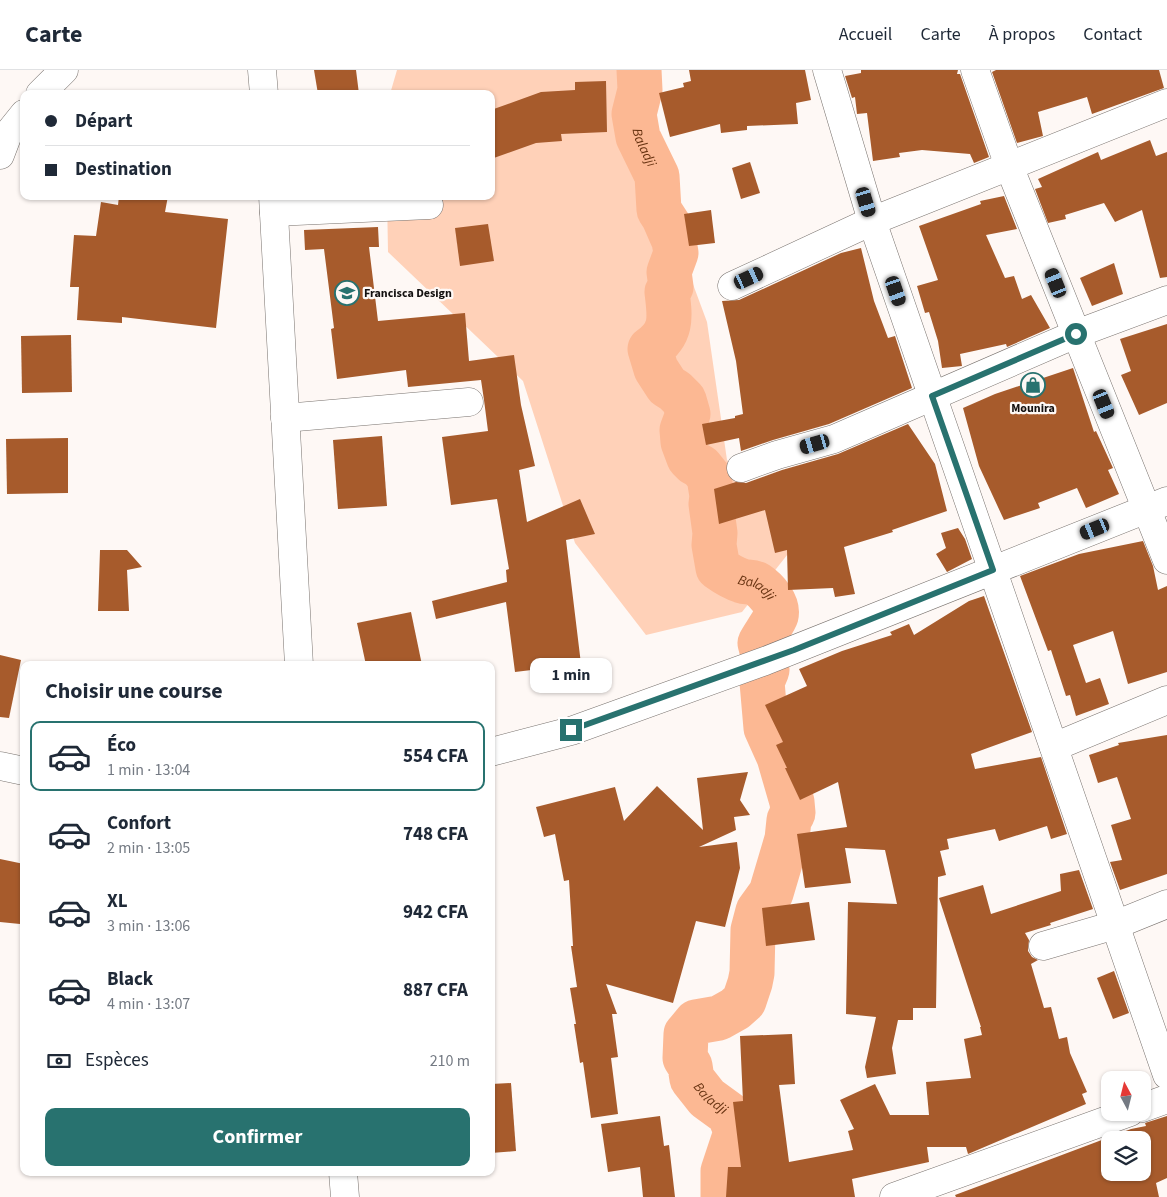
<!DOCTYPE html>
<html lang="fr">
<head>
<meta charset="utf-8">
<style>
  body { margin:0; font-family:"Source Sans 3",sans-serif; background:#f2f2f3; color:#1f2937; height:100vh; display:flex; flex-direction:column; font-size:19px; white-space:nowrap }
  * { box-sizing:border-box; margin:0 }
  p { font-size:16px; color:#747a83 }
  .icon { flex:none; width:28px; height:28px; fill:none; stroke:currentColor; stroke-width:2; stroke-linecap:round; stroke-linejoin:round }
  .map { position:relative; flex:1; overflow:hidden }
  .drawer { position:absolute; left:20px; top:591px; width:475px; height:515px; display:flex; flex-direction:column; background:#fff; border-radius:10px; box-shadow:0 1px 4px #0004 }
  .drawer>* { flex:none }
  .top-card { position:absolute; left:20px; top:20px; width:475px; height:110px; border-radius:10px; box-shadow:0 1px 4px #0004; display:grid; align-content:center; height:110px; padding:0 25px; background:#fff }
  .needle { width:32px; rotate:353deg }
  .tools { position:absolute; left:1101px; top:1001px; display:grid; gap:10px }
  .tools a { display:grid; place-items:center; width:50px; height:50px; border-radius:10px; background:#fff; box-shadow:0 1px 4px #0004; font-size:25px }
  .end { position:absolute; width:22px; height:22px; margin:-11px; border:6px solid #28726f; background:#fff; box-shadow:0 0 0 2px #fff }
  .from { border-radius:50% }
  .bubble { position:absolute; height:35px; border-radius:10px; background:#fff; box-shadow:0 1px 4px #0004; font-size:16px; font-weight:700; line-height:35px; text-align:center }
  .car { position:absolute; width:15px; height:30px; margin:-15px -8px; border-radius:6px; box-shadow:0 0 4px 1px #0007; background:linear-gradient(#222 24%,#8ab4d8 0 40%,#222 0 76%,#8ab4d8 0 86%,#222 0) }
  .top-card b { display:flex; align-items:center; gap:18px; height:48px; font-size:19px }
  .top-card b+b { border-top:1px solid #e0e1e3 }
  .top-card i { width:12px; height:12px; background:#1f2937 }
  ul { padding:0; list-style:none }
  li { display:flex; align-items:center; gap:15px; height:70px; margin:0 10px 8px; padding:0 15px; border:2px solid transparent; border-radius:10px }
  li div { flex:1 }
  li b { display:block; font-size:19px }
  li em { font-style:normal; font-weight:700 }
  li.active { border-color:#28726f }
  li>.icon { width:45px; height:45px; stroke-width:1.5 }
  h2 { padding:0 25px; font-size:22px; line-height:60px }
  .pay { display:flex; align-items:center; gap:12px; height:55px; padding:0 25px; font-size:19px }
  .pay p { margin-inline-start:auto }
  .cta { display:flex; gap:10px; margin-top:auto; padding:10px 25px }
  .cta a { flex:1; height:58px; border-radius:10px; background:#28726f; color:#fff; font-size:20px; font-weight:700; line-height:58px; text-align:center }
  header { display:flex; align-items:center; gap:30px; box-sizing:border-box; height:70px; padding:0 25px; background:#fff; border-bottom:1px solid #e0e1e3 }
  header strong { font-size:24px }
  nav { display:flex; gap:28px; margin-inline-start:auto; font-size:18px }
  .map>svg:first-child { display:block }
</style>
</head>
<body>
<header>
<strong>Carte</strong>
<nav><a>Accueil</a><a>Carte</a><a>À propos</a><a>Contact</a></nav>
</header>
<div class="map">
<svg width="1167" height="1127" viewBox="0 0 1167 1127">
  <rect width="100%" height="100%" fill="#fef8f5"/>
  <polygon fill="#ffd1b8" points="397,0 649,0 661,128 707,252 727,390 795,475 742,542 646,565 575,473 523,311 388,182 387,126 491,126 491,24 390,24"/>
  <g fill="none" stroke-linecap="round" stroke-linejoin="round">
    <path stroke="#fcb893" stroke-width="45" id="s1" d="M639 0 640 20 634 44 638 67 657 106 659 140 670 157V158L664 148 674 171 676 183 669 202 671 217 667 222C670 247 673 263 650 279L656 299 667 316 675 321 684 330 688 344 682 360 683 372 689 388 694 393 701 397 709 407 712 426 711 434 715 463 714 475 718 498C725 503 733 508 742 511 747 513 752 511 757 514 766 520 779 534 776 546 775 550 763 567 760 573L767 600 762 612 766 658 779 687 792 732 793 743 789 750 787 769 771 823 758 841 753 860 752 903 750 913 744 931 735 939 719 948 696 952 686 964 685 988 690 996 692 1009 707 1028 729 1044 734 1056 735 1065 723 1101V1127"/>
  </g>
  <g fill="#a75b2c" fill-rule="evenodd">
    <polygon points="314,0 356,0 359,24 318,24"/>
    <polygon points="689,0 805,0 811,30 796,33 798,54 747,56 747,60 721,63 720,54 670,67 659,23 684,17 683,13 691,11"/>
    <polygon points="861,0 958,0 957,4 960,4 989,87 974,93 970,84 922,80 899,83 900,87 873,91 867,43 857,44 855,27 852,28 845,6 861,3"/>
    <polygon points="996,0 1159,0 1164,18 1092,44 1087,27 1038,42 1043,66 1017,73 992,2"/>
    <polygon points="606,11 607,62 561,64 562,71 536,73 491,89 491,40 541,22 575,20 575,12"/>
    <polygon points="1150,70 1156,86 1167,82 1167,207 1160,208 1142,140 1115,152 1104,133 1065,145 1066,149 1048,153 1035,119 1042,117 1038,109 1098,82 1101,90"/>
    <polygon points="750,92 760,123 741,129 732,98"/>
    <polygon points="119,126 168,126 165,142 228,149 216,258 122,247 122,253 77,250 79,217 70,217 74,165 96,166 101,132 118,135"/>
    <polygon points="1004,126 1017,159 986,165 1005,208 1014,206 1022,229 1031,225 1050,258 1007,277 1006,274 960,284 962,296 942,298 938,271 929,242 925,243 917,216 938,210 919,156 981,134 980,131"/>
    <polygon points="711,140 715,173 689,176 684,144"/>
    <polygon points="488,154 494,191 460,196 455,158"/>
    <polygon points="378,157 379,177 369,177 378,251 465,243 469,291 514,285 521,335 535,396 519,400 527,452 580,429 595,464 566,470 581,594 515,602 506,532 436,549 432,531 507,512 506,500 509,499 497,429 451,435 442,367 488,361 484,330 481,310 408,317 406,300 337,309 331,259 334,258 324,179 305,180 304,160"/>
    <polygon points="861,178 874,231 888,268 895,266 912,318 829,354 773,370 741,381 739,368 706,375 702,354 735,348 735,346 743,344 736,291 722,231 739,230 841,183"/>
    <polygon points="1114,193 1123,224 1092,236 1080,208"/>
    <polygon points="1167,254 1167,333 1139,345 1121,305 1131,301 1120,269"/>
    <polygon points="71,265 72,322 22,323 21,266"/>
    <polygon points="1073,298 1094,362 1096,361 1113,398 1108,400 1119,424 1086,438 1077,418 1038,433 1040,438 1004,450 979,396 963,338 995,324"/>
    <polygon points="908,354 935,394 947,441 892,460 893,462 844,477 855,524 835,527 833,518 788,520 787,480 775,483 765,440 719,454 714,419 736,412 746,413 782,400 838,384"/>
    <polygon points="382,366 387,436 338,439 333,370"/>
    <polygon points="68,368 68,423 7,424 6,369"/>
    <polygon points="958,458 965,469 972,489 947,502 936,484 946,478 941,463"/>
    <polygon points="1143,471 1153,496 1158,520 1167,516 1167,602 1128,614 1113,561 1073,575 1086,613 1100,608 1109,634 1076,646 1070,625 1066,626 1051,580 1048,581 1020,506 1079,484"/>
    <polygon points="100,480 127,480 142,497 127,500 129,541 98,541"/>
    <polygon points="984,526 1032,662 971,684 975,699 1041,687 1067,764 1051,769 1047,756 999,771 995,759 947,769 949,779 940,781 946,805 938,807 936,938 913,938 913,950 898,950 892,978 896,1004 867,1008 865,997 876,947 846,944 848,832 897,834 885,780 845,778 851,813 805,818 797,764 847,757 838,712 800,730 785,698 787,698 776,675 783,672 765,635 807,616 799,599 842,581 892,565 890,562 909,554 914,565 969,531"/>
    <polygon points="411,542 422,595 366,595 357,553"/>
    <polygon points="0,585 21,590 9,648 0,647"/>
    <polygon points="1167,665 1167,804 1120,820 1110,792 1122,790 1111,755 1131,749 1117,707 1098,713 1089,685 1119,675 1118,673"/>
    <polygon points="748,702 740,730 750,745 734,747 736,760 699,777 737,772 740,798 725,857 696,851 673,933 606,914 617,944 612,944 618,987 611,988 618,1044 591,1048 583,992 580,993 574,954 576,954 570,918 577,917 571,876 573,876 569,810 564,811 555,764 544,767 536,737 615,717 624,751 657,716 703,760 697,708"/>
    <polygon points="0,789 24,794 24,835 20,854 0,852"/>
    <polygon points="1079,800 1093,839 1050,853 1051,855 1025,863 1029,870 1028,881 1032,887 1038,890 1031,894 1044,938 1051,937 1059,969 1067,967 1070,983 1087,1022 1082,1024 1086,1034 968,1084 966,1077 927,1077 929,1092 852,1109 855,1127 726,1127 728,1097 741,1097 733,1032 743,1031 740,966 792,964 795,1014 779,1015 789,1092 853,1080 848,1061 854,1059 840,1030 875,1014 890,1045 929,1045 926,1012 971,1008 964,969 982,965 980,957 981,957 939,828 983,815 991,844 1061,821 1060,804"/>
    <polygon points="809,832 815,870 766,876 762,838"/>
    <polygon points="1114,901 1129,943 1113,949 1097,908"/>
    <polygon points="511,1013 516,1081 491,1083 491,1014"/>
    <polygon points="660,1046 664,1076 669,1075 675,1127 643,1127 640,1097 608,1102 601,1054"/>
    <path d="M1167 1046V1108L1156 1113 1159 1127H956L955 1125 1131 1059 1146 1056 1145 1053ZM1110 1070H1142V1102H1110Z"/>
  </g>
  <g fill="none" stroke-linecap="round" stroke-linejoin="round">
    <defs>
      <g id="street">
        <polyline points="262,0 264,24"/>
        <polyline points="827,0 872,151 1167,1005"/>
        <polyline points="975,0 1009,96 1167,490"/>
        <polyline points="40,24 64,0"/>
        <polyline points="0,85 8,64 24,44"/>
        <polyline points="273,126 299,595"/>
        <polyline points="274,142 429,135"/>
        <polyline points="732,216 872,151 1167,33"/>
        <polyline points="285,348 469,332"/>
        <polyline points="741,398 777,385 834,369 1076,264 1167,230"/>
        <polyline points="1054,677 1167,630"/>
        <polyline points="491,682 571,661 765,591 1167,431"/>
        <polyline points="0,696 24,701"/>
        <polyline points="1043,876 1115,855 1167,834"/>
        <polyline points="1142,1038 1167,1029"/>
        <polyline points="343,1102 345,1127"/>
        <polyline points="894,1127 1130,1042"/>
      </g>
    </defs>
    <use href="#street" stroke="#79736f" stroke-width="29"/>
    <use href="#street" stroke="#fff" stroke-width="28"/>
  </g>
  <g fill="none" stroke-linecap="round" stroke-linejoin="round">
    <polyline stroke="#28726f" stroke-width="6" points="571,660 794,580 993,500 932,326 1076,264"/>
  </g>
  <defs>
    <symbol id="university-ring" viewBox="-11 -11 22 22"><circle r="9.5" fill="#fef8f5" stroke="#28726f" stroke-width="1.5"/><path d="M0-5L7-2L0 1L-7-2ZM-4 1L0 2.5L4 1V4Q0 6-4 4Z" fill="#28726f"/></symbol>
    <symbol id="shop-ring" viewBox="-11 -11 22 22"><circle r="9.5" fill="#fef8f5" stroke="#28726f" stroke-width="1.5"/><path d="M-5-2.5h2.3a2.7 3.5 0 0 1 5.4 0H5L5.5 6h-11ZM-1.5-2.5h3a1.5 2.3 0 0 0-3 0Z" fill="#28726f"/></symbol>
  </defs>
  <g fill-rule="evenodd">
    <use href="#university-ring" x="333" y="209" width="28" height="28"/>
    <use href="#shop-ring" x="1019" y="301" width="28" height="28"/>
  </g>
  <g text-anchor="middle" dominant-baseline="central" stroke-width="4.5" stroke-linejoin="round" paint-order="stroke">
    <g font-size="12" font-weight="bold" fill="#13100f" stroke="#fef8f5" text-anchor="start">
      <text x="364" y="223">Francisca Design</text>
      <text x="1033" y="338" text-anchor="middle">Mounira</text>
    </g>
    <g font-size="14" font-style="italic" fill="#693412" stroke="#fef8f5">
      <text stroke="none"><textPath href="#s1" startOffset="80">Baladji</textPath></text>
      <text stroke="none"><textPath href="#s1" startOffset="609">Baladji</textPath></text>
      <text stroke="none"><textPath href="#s1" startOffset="1196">Baladji</textPath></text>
    </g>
  </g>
</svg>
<div class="tools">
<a><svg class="needle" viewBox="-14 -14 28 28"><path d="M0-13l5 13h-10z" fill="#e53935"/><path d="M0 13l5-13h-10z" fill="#747a83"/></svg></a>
<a><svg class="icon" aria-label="layers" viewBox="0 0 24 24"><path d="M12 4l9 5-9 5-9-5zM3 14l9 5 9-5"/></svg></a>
</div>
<i class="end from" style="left:1076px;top:264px"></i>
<i class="end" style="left:571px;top:660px"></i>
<div class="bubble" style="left:530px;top:588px;width:82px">1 min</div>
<i class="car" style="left:866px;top:132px;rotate:163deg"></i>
<i class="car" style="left:749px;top:208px;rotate:65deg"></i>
<i class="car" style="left:1056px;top:213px;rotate:338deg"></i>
<i class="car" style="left:896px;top:221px;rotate:161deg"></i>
<i class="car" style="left:1104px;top:334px;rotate:158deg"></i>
<i class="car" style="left:815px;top:374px;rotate:254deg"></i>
<i class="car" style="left:1095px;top:459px;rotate:248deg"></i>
<div class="top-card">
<b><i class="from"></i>Départ</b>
<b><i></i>Destination</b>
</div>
<section class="drawer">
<h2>Choisir une course</h2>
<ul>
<li class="active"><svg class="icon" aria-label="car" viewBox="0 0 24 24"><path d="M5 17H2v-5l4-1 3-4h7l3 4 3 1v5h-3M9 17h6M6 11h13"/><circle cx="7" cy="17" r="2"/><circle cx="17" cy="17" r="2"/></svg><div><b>Éco</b><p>1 min · 13:04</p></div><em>554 CFA</em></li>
<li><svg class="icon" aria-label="car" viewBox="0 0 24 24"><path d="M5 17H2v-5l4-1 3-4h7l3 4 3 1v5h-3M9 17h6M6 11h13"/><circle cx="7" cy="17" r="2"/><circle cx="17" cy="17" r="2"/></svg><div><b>Confort</b><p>2 min · 13:05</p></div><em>748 CFA</em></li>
<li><svg class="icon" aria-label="car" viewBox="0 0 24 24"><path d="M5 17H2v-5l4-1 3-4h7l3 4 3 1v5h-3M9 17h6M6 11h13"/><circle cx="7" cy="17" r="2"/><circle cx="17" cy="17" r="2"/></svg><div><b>XL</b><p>3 min · 13:06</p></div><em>942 CFA</em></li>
<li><svg class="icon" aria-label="car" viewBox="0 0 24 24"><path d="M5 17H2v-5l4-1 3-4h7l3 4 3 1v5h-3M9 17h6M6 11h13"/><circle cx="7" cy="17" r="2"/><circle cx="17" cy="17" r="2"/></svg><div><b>Black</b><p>4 min · 13:07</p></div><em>887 CFA</em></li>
</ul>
<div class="pay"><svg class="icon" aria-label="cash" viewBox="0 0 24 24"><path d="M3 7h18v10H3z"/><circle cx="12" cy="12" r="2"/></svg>Espèces<p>210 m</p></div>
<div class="cta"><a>Confirmer</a></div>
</section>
</div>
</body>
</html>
